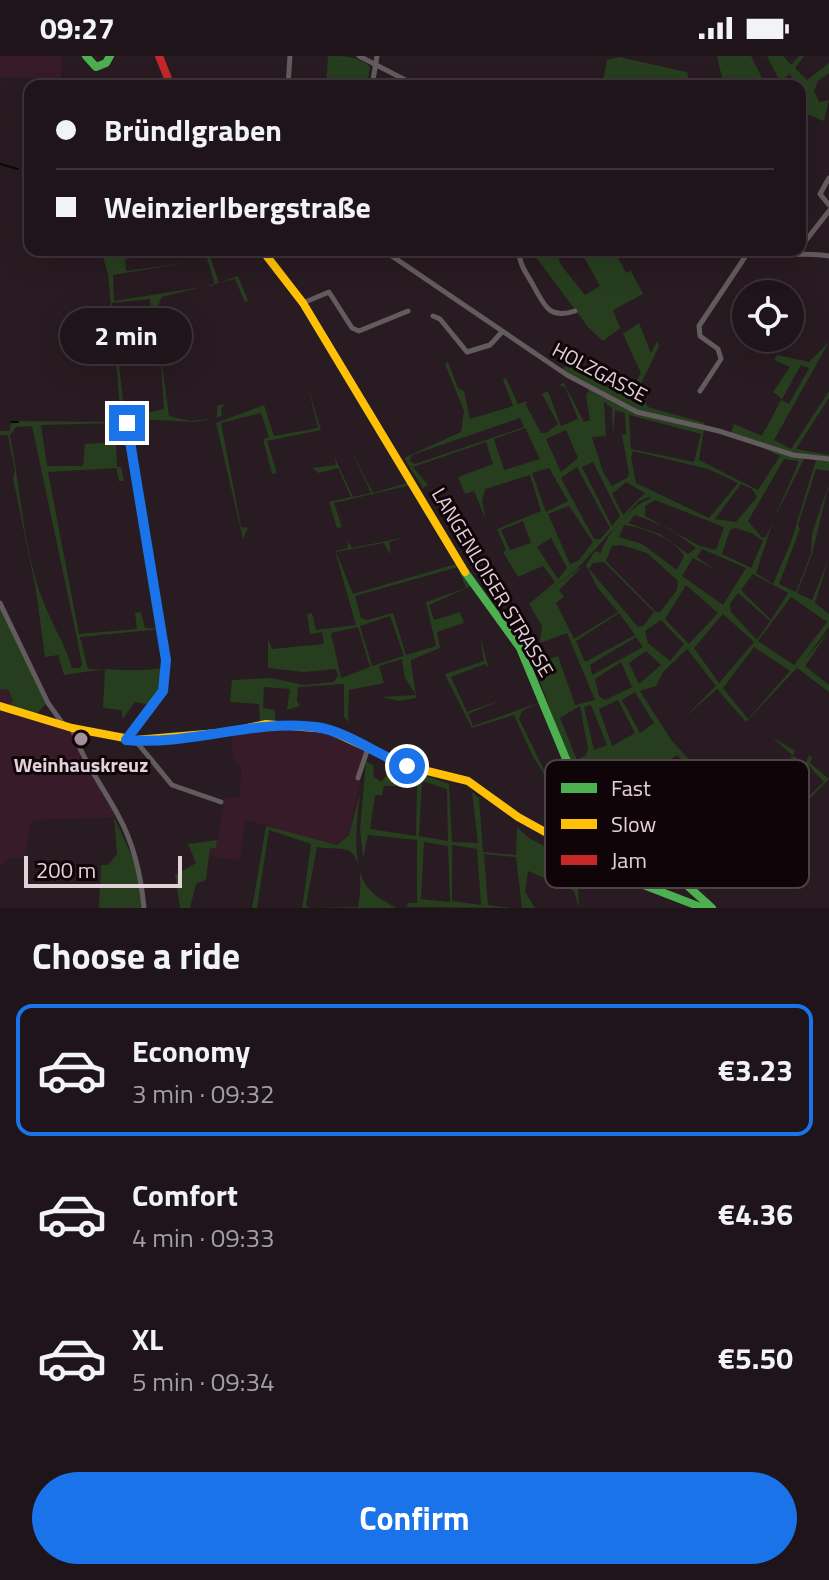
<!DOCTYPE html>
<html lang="en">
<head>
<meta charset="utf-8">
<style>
  body { margin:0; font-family:"Titillium Web",sans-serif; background:#261d22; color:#f1f3f6; height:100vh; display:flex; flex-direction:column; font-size:30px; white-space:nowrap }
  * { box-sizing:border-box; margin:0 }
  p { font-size:26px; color:#a19ea2 }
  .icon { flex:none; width:44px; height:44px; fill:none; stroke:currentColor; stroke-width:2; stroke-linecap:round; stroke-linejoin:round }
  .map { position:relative; height:852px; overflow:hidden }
  .side { display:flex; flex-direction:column; background:#1e1419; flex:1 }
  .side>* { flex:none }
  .hud { position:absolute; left:24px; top:24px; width:782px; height:176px; border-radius:16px; box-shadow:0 8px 32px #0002,0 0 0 2px #3c3338; display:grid; align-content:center; height:176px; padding:0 32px; background:#1e1419 }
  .tools { position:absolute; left:732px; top:224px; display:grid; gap:16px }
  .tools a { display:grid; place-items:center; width:72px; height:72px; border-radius:50%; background:#1e1419; box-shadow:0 8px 32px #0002,0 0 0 2px #3c3338; font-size:40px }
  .scale { position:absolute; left:24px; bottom:20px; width:158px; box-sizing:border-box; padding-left:8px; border:4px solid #e3d1d8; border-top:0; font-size:22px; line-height:28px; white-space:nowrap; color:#e3d1d8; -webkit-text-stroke:6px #0f0509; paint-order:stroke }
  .end { position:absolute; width:36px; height:36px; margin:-18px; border:10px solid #1a73e8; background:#fff; box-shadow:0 0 0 4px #fff }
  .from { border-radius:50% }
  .bubble { position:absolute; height:56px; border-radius:28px; background:#1e1419; box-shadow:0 8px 32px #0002,0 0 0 2px #3c3338; font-size:26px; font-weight:700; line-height:56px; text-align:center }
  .hud b { display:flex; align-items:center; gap:28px; height:76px; font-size:30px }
  .hud b+b { border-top:2px solid #3c3338 }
  .hud i { width:20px; height:20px; background:#f1f3f6 }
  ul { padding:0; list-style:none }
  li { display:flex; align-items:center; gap:24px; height:132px; margin:0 16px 12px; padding:0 16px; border:4px solid transparent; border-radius:16px }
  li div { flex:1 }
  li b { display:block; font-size:30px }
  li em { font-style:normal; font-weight:700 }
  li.on { border-color:#1a73e8 }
  li>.icon { width:72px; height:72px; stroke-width:1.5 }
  h2 { padding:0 32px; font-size:36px; line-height:96px }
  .action { display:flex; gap:16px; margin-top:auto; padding:16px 32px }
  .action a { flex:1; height:92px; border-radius:48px; background:#1a73e8; color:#fff; font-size:32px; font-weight:700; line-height:92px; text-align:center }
  .status { display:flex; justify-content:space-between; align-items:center; height:56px; padding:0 40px; background:#1e1419; direction:ltr }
  .status svg { height:22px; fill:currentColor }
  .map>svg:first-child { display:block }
</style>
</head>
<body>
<div class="status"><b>09:27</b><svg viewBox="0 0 49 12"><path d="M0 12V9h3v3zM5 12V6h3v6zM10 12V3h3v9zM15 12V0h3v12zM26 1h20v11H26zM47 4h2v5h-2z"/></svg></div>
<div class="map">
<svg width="829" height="852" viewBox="0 0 829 852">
  <rect width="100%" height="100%" fill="#281b21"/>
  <g fill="#381b28">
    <polygon points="0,0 62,0 61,23 0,21"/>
    <polygon points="0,633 9,633 13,646 9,650 37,657 50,669 70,675 116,761 34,764 30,768 25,802 13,801 0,809"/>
    <polygon points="282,672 331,678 361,692 366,698 349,779 331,790 245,763 240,804 210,800 210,792 216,792 224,742 239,741 240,736 241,712 233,703 231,679"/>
  </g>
  <g fill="#263e1e" fill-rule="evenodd">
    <path d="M328 0C343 0 360 0 370 11L367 30H326Z"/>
    <polygon points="717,0 751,0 766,30 748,30 744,26 719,30 723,26"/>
    <polygon points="767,0 783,0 791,9 799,0 804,0 795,12 807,24 829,7 829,17 818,25 814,35 819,46 829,44 824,65 806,58 808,36 803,37 800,49 800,30 796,30 790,18 783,23 787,30 782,30"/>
    <polygon points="619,1 687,16 691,30 602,30 607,4"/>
    <path d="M101 194 109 202 183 194 125 203 126 215 186 207 113 219 114 245 215 229 207 202 210 201 219 227 238 220 248 244 245 246 235 223 162 241 155 257 169 360 190 365 217 362V350L225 348 221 353 222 360C213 363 203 365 193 366L121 362 108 218ZM150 243 152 274 160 291 164 353 125 362 112 247Z"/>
    <polygon points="534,194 555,194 561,209 585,239 600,230 580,194 614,194 626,217 631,215 643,238 613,254 620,272 603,285 588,271 535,200"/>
    <path d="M639 267 651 297 657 285 659 290 638 334 648 351 705 367 699 404 758 434 780 400 749 386 804 403 773 465 756 517 773 528 791 486 816 404 829 405V415L816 413 798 469 800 473 779 528 796 536 811 497 812 477 829 428 812 498 797 537 812 544 829 502 815 547 829 558V571L804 605 829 575 805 610 829 629V636L797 612 746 666 717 633 683 663 716 630 687 593 663 616 656 630 640 635 672 685 735 754 793 700 772 681 795 695 793 700 800 704 796 707 792 702 737 755 764 780 793 756 785 747 790 742 798 750 824 726 806 707 809 699 812 702 810 707 829 723 767 786 761 788 747 777 736 757 726 760 704 728 677 699 644 721 648 728 642 732 638 725 609 744 616 750 627 773 640 772 663 805 656 802 638 782 629 783 605 749 596 747 567 700 540 626 545 623 537 608 558 600 575 649 595 644 567 577 540 587 542 570 529 548 555 526 543 510 518 521 503 496 506 494 497 473 541 455 530 419 485 433 482 445 486 464 474 435 465 438 458 421 493 408 486 386 413 411 428 429 423 432 404 402 461 376 464 355 445 308 448 306 458 332 464 335 470 363 513 350 503 324 506 322 518 348 527 345 526 349 541 377H546L558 368 542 338 548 335 561 370 578 363 565 331 558 329 564 327 584 366 590 364 586 340 591 329 562 314 567 307C573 314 617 337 628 341L641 317 623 278ZM604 346 612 352 613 380 615 354 625 357 626 378 622 379 629 417 627 422 612 430 603 416 592 381 606 380ZM629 359 701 378 694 406 631 393ZM520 362 524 371 415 408 410 405 412 399ZM525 372 540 403 504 414 494 383ZM566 374 578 402 561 416 546 383ZM633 395 708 413 738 427 709 462 636 427 631 402ZM784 403 798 405V408L766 481 762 482 748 465ZM593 406 620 460 612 470 582 411ZM577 411 610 472 600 483H594L561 422ZM549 412 568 445 546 456 532 417ZM626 426 645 437 623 459 612 438ZM741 428 752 433 757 441 736 466 715 463ZM648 436 650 443C633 448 605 479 601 497L595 495 586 509 597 531 618 556 574 583 556 547 564 541 559 534 584 509 542 540 576 514 639 445 649 441ZM655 444 724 471 716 494 700 490 645 460V450ZM569 450 593 486 578 505 570 508 548 458ZM635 459 669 472 696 492 688 498 660 478 628 467ZM523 465 531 487 510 494 501 474ZM624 469C643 471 675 483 684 500L677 514 642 488 619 481ZM735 472 752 477 763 485 751 512 722 498 730 474ZM551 482 567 512 558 523 537 491ZM621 489 647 497 678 525 677 534 660 556H656L606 505 612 490ZM702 493 746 512 723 549 682 520 693 502 714 513 697 501ZM604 506 654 556 643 570 638 571 589 513 593 507ZM753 518 788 537 771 564 741 534ZM686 529 718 557 689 588 665 563ZM738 537 770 565 757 584 731 556 730 548ZM791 541 827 566 794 609 758 585ZM619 557 635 579 585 606 576 585ZM723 558 754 586 719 627 694 592ZM661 564 684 588 670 605 648 587 645 575ZM636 581 643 591 592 619 590 609ZM754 591 790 615 748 663 723 632ZM646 595 661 609 639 628 629 607ZM621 606 632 631 605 644 599 640 595 623ZM635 636 654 667 640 677 622 644ZM618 644 635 677 612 690 599 653ZM591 649 607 689 594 694 584 651ZM580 650 588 692 586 699 577 704 560 662ZM613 707 625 729 603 741 591 720Z"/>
    <polygon points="829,286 774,384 791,393 829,335 829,342 796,393 829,399 829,402 800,400 731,377 734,368 762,380 781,344 789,348 809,312 801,309 782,343 773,336 790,311 774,304 777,299 809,306"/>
    <polygon points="308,331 321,374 267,385 277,417 272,418 263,383 269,381 261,357 221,367 241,471 248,472 243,483 216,367 264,349 274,380 318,372"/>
    <path d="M11 365 120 366 127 388 116 389 117 411H121L124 425H119L116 412 48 416 79 578 137 573 135 557 141 556 145 572 162 573 80 581 88 613C115 613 137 616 164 612L161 634 150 649 135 646 123 663 121 654 103 652 105 613 64 619 58 599 45 601 36 534 13 422 15 415 8 379H0V375H10ZM120 367 122 386 85 388 83 410H47L41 369ZM32 370 78 587 82 609 79 612H72C64 585 49 563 40 537 23 487 20 431 10 379L16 371Z"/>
    <polygon points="350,392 373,437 410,426 411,429 334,447 342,471 426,451 431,458 426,460 422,452 342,471 337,472 329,446 351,441 338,412 319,417 312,412 336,409 334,400 353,441 371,437"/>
    <path d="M437 472H439L471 530 429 549 434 564 460 556 464 567 437 576 440 592 411 604V607L416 639V642L399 645 382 641 416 639 405 622 402 603 379 610 384 627 349 634 348 666 344 661V628L298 631 297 645 300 650 287 654 290 633 264 631 263 652 275 654V664L260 665 259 648 230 646 232 624 271 622 304 629 334 626 338 619 336 613 304 616 268 612V583L272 593 324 588 322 576 310 578 307 558 312 557 316 574 356 569 335 495 348 492V485L352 492 406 481 389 486 391 499 384 487 336 496 353 538 456 508ZM458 511 466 532 426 546 436 590 406 599 393 557 367 564 361 562 355 540ZM390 560 404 600 372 610 360 570ZM358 571 370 611 341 622 331 577Z"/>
    <polygon points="0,551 46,648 37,657 9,649 13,646 9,634 0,633"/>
    <polygon points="480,581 489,613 485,608 451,621 467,656 506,642 468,658 473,670 541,646 522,655 519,663 553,732 533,701 514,659 472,672 447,623 445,618 484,605"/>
    <path d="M366 705 373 709 374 721 381 726 386 720 408 725 424 719 449 728 452 786 478 787 472 736 479 742 483 796 516 799 517 771 529 782 577 807 579 852 574 835 528 815 525 836 535 852H522L516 801 484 798 488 849 511 852 407 851 408 847H417V784L368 779 363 802 360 773ZM422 725 447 733 448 785 419 780ZM384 730H417L416 780 370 773 375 739H382ZM424 786 448 790 450 846 421 843ZM452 789 477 793 481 849 452 845Z"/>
    <path d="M360 737C357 763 350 814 370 834 377 842 387 846 396 852H313L358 851C361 835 365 796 343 793 335 792 327 793 317 791L306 849 309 852H302L311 788 269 774 257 852H252L266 770 337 789 349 779Z"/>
    <polygon points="114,761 137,811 142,852 99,852 101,809 108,809 117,798"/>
    <polygon points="737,778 743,786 751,784 756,789 754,796 702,833 691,828 709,816 701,801"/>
    <polygon points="217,784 216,792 210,792 206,824 196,828 190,852 180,852 175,819 196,807 188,788"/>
  </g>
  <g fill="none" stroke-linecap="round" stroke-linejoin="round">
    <g stroke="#040c03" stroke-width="2">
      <polyline points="0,108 18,113"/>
      <polyline points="11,366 18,366"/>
    </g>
    <g stroke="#625c5e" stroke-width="5">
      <polyline points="359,0 417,30"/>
      <polyline points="288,30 290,0"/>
      <polyline points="372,30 377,0"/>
      <polyline points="829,122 820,138 829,149"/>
      <polyline points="800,192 829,155"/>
      <polyline points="383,194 567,319 637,356 719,375 793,399 829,403"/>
      <path d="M519 194C519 209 526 216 533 229 544 248 548 264 575 255"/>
      <path d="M736 194C766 205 798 194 829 200"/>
      <polyline points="303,247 329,236 352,272 359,275 408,255"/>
      <polyline points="433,260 440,263 467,296 490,289 501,277"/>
      <polyline points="700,335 721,303 718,293 700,280 699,270 747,198"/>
      <polyline points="0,547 48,647 63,668"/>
      <path d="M72 672C82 704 104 732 119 761 135 790 141 820 144 852"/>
      <polyline points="127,683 163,635 166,604 127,367"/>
      <polyline points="135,684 172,729 221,746"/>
      <polyline points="358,722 368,692"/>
    </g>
    <g stroke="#4caf50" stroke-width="8">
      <polyline points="86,0 96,11 106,7 110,0"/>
      <polyline points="465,516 520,592 566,703 597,754 641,803 680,823 712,852"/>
      <polyline points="565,787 628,823 703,852"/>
    </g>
    <g stroke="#ffc107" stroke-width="8">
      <polyline points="262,194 303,247 465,516"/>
      <polyline points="0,650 72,672 135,684 229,676 266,668 327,673 407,710 468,725 518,761 565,787"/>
    </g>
    <polyline stroke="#c62828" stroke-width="8" points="159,0 171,30"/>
  </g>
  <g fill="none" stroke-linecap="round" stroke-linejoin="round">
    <path stroke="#1a73e8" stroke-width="10" d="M127 367 166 604 163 635 126 684C190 690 253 663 316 671 349 676 377 699 407 710"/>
  </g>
  <circle fill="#a29198" stroke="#0f0509" stroke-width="3" cx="81" cy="683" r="8"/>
  <g text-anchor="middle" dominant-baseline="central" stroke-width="6" stroke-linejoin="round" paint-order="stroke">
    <g font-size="20" fill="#e3d1d8" stroke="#0f0509">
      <text transform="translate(600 316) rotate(28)">HOLZGASSE</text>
      <text transform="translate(493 526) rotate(59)">LANGENLOISER STRASSE</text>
    </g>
    <g font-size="20" font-weight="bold" fill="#e3d1d8" stroke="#0f0509">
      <text x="81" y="708">Weinhauskreuz</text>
    </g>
  </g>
  <rect x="545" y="704" width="264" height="128" rx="12" fill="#0f0509" stroke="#4f4247" stroke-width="2"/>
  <rect x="561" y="727" width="36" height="10" fill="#4caf50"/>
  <rect x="561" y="763" width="36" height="10" fill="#ffc107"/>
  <rect x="561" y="799" width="36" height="10" fill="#c62828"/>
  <g font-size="22" fill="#e3d1d8">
    <text x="611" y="740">Fast</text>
    <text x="611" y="776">Slow</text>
    <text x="611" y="812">Jam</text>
  </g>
</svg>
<div class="tools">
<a><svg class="icon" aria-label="locate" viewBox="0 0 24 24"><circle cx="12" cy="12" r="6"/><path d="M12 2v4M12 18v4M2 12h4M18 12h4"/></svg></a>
</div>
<div class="scale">200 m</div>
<i class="end from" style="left:407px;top:710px"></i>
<i class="end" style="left:127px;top:367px"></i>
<div class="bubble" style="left:60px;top:252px;width:132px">2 min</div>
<div class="hud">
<b><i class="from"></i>Bründlgraben</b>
<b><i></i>Weinzierlbergstraße</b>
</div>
</div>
<section class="side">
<h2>Choose a ride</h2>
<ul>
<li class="on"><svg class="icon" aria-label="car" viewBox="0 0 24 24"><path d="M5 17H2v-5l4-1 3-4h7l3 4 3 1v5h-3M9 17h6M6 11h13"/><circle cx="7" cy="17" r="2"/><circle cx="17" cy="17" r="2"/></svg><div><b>Economy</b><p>3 min · 09:32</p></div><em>€3.23</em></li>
<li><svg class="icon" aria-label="car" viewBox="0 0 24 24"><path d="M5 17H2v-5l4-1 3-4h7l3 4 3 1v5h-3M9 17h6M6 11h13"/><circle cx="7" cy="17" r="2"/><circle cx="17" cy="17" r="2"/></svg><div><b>Comfort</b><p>4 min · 09:33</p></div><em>€4.36</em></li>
<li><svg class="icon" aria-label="car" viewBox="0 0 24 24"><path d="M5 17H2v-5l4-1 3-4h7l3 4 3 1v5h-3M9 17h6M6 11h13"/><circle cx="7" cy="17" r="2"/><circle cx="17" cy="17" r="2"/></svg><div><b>XL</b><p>5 min · 09:34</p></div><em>€5.50</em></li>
</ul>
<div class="action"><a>Confirm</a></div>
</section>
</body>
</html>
